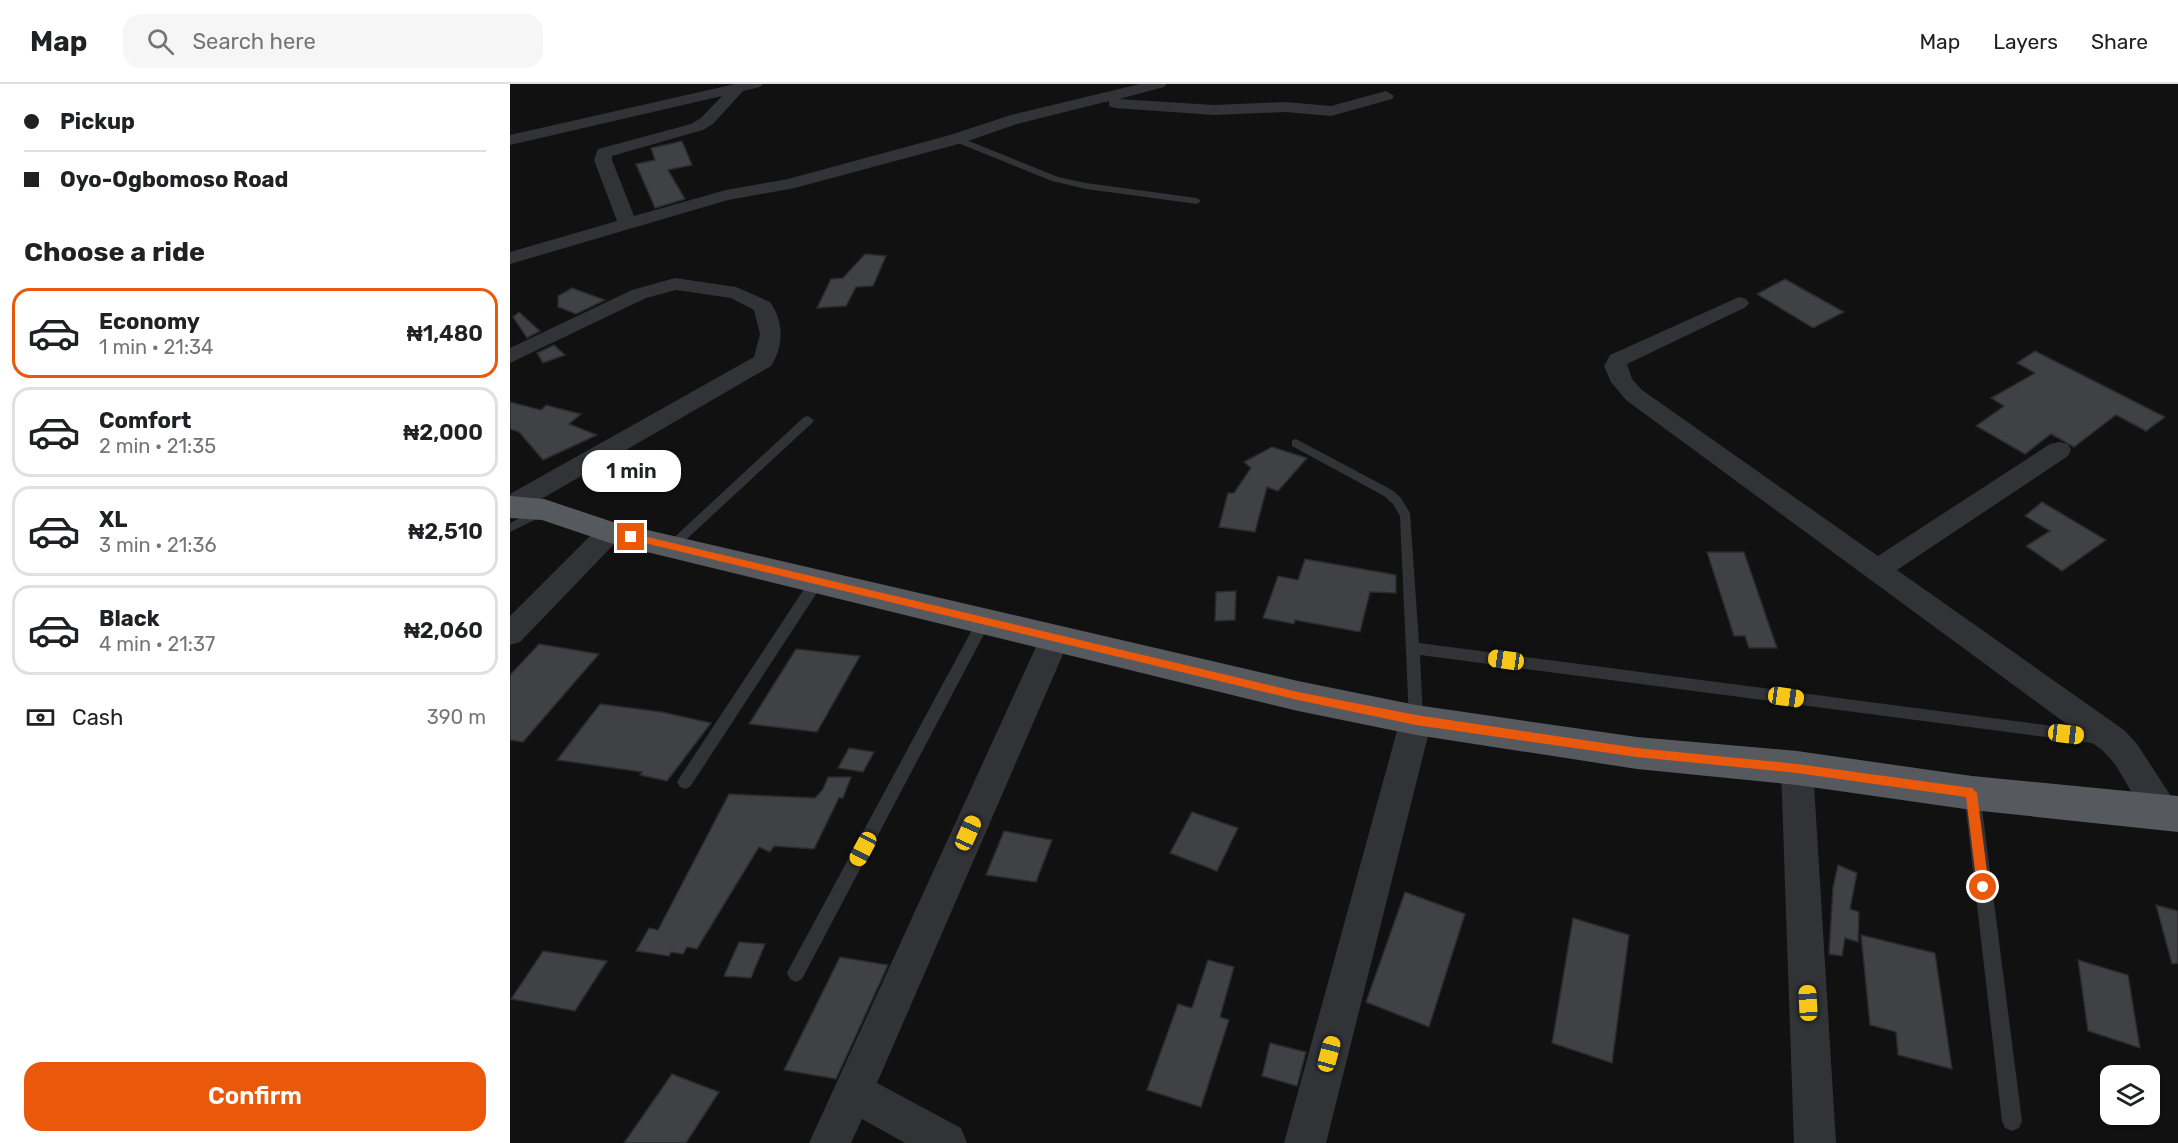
<!DOCTYPE html>
<html lang="en">
<head>
<meta charset="utf-8">
<style>
  body { margin:0; font-family:Rubik,sans-serif; background:#f6f6f6; color:#202124; height:100vh; display:flex; flex-direction:column; font-size:22px; white-space:nowrap }
  * { box-sizing:border-box; margin:0 }
  p { font-size:20px; color:#757577 }
  .icon { flex:none; width:33px; height:33px; fill:none; stroke:currentColor; stroke-width:2; stroke-linecap:round; stroke-linejoin:round }
  .map { position:relative; flex:1; overflow:hidden }
  .details { display:flex; flex-direction:column; background:#fff; width:510px }
  .details>* { flex:none }
  .banner { display:grid; align-content:center; height:132px; padding:0 24px; background:#fff }
  .tools { position:absolute; left:1590px; top:981px; display:grid; gap:12px }
  .tools a { display:grid; place-items:center; width:60px; height:60px; border-radius:12px; background:#fff; box-shadow:0 2px 4px #0004; font-size:30px }
  .end { position:absolute; width:27px; height:27px; margin:-14px; border:8px solid #ea580c; background:#fff; box-shadow:0 0 0 3px #fff }
  .from { border-radius:50% }
  .bubble { position:absolute; height:42px; border-radius:18px; background:#fff; box-shadow:0 2px 4px #0004; font-size:20px; font-weight:600; line-height:42px; text-align:center }
  .car { position:absolute; width:18px; height:36px; margin:-18px -9px; border-radius:8px; box-shadow:0 0 4px 2px #0007; background:linear-gradient(#f5c518 24%,#345 0 40%,#f5c518 0 76%,#345 0 86%,#f5c518 0) }
  .banner b { display:flex; align-items:center; gap:21px; height:57px; font-size:22px }
  .banner b+b { border-top:2px solid #e0e0e0 }
  .banner i { width:15px; height:15px; background:#202124 }
  ul { padding:0; list-style:none }
  li { display:flex; align-items:center; gap:18px; height:90px; margin:0 12px 9px; padding:0 12px; border:3px solid #e0e0e0; border-radius:18px }
  li div { flex:1 }
  li b { display:block; font-size:22px }
  li em { font-style:normal; font-weight:600 }
  li.selected { border-color:#ea580c }
  li>.icon { width:54px; height:54px; stroke-width:1.5 }
  h2 { padding:0 24px; font-size:27px; line-height:72px }
  .pay { display:flex; align-items:center; gap:15px; height:66px; padding:0 24px; font-size:22px }
  .pay p { margin-inline-start:auto }
  .button { display:flex; gap:12px; margin-top:auto; padding:12px 24px }
  .button a { flex:1; height:69px; border-radius:18px; background:#ea580c; color:#fff; font-size:24px; font-weight:600; line-height:69px; text-align:center }
  header { display:flex; align-items:center; gap:36px; box-sizing:border-box; height:84px; padding:0 30px; background:#fff; border-bottom:2px solid #e0e0e0 }
  header strong { font-size:28px }
  nav { display:flex; gap:33px; margin-inline-start:auto; font-size:21px }
  .search { width:420px; height:54px; background:#f6f6f6; display:flex; align-items:center; gap:15px; box-sizing:border-box; padding:0 21px; border-radius:18px; color:#757577; font-size:22px }
  main { display:flex; flex:1; min-height:0 }
  .map>svg:first-child { display:block }
</style>
</head>
<body>
<header>
<strong>Map</strong>
<div class="search"><svg class="icon" aria-label="search" viewBox="0 0 24 24"><circle cx="10" cy="10" r="6"/><path d="M15 15l6 6"/></svg>Search here</div>
<nav><a>Map</a><a>Layers</a><a>Share</a></nav>
</header>
<main>
<section class="details">
<div class="banner">
<b><i class="from"></i>Pickup</b>
<b><i></i>Oyo-Ogbomoso Road</b>
</div>
<h2>Choose a ride</h2>
<ul>
<li class="selected"><svg class="icon" aria-label="car" viewBox="0 0 24 24"><path d="M5 17H2v-5l4-1 3-4h7l3 4 3 1v5h-3M9 17h6M6 11h13"/><circle cx="7" cy="17" r="2"/><circle cx="17" cy="17" r="2"/></svg><div><b>Economy</b><p>1 min · 21:34</p></div><em>₦1,480</em></li>
<li><svg class="icon" aria-label="car" viewBox="0 0 24 24"><path d="M5 17H2v-5l4-1 3-4h7l3 4 3 1v5h-3M9 17h6M6 11h13"/><circle cx="7" cy="17" r="2"/><circle cx="17" cy="17" r="2"/></svg><div><b>Comfort</b><p>2 min · 21:35</p></div><em>₦2,000</em></li>
<li><svg class="icon" aria-label="car" viewBox="0 0 24 24"><path d="M5 17H2v-5l4-1 3-4h7l3 4 3 1v5h-3M9 17h6M6 11h13"/><circle cx="7" cy="17" r="2"/><circle cx="17" cy="17" r="2"/></svg><div><b>XL</b><p>3 min · 21:36</p></div><em>₦2,510</em></li>
<li><svg class="icon" aria-label="car" viewBox="0 0 24 24"><path d="M5 17H2v-5l4-1 3-4h7l3 4 3 1v5h-3M9 17h6M6 11h13"/><circle cx="7" cy="17" r="2"/><circle cx="17" cy="17" r="2"/></svg><div><b>Black</b><p>4 min · 21:37</p></div><em>₦2,060</em></li>
</ul>
<div class="pay"><svg class="icon" aria-label="cash" viewBox="0 0 24 24"><path d="M3 7h18v10H3z"/><circle cx="12" cy="12" r="2"/></svg>Cash<p>390 m</p></div>
<div class="button"><a>Confirm</a></div>
</section>
<div class="map">
<svg width="1668" height="1059" viewBox="0 0 1668 1059">
  <rect width="100%" height="100%" fill="#111112"/>
  <g fill="#404145" stroke="#2b2b2e" stroke-width="1.5">
    <polygon points="172,57 182,81 158,86 175,115 145,124 126,80 145,76 141,64"/>
    <polygon points="355,170 376,172 363,202 346,203 336,222 307,224 321,195 333,194"/>
    <polygon points="1275,195 1298,208 1334,228 1303,244 1247,210"/>
    <polygon points="62,204 95,216 66,230 48,223 48,212"/>
    <polygon points="9,228 30,247 17,254 3,233"/>
    <polygon points="44,261 55,271 33,279 27,269"/>
    <polygon points="1525,267 1594,302 1655,333 1636,347 1606,331 1564,363 1541,350 1515,370 1466,342 1494,322 1481,314 1525,289 1507,279"/>
    <polygon points="0,318 31,326 36,321 71,330 59,340 87,351 33,376 9,348 0,345"/>
    <polygon points="762,363 797,374 768,407 757,403 745,448 709,443 718,409 724,409 741,384 734,378"/>
    <polygon points="1532,418 1596,456 1552,487 1516,462 1540,447 1515,432"/>
    <polygon points="1197,468 1234,468 1267,564 1239,564 1235,552 1224,552"/>
    <polygon points="795,475 886,491 886,509 860,508 850,548 785,536 784,540 753,534 768,492 788,496"/>
    <polygon points="726,507 725,536 705,537 706,508"/>
    <polygon points="29,560 89,570 13,658 0,656 0,591"/>
    <polygon points="286,565 350,572 307,648 239,640"/>
    <polygon points="90,620 152,628 201,639 157,697 130,691 132,688 47,676"/>
    <polygon points="339,664 364,668 353,688 328,684"/>
    <polygon points="318,693 341,693 333,714 329,714 304,765 264,762 260,768 249,763 187,865 177,863 173,870 161,868 159,872 126,867 139,844 148,846 219,710 305,714 313,705"/>
    <polygon points="682,728 728,744 707,787 660,769"/>
    <polygon points="494,747 542,756 526,798 476,791"/>
    <polygon points="1328,781 1347,789 1340,825 1349,828 1348,858 1335,854 1332,872 1319,870 1323,803"/>
    <polygon points="895,808 955,830 919,943 856,918"/>
    <polygon points="1646,821 1668,827 1668,879 1662,880"/>
    <polygon points="1063,834 1119,851 1102,979 1042,959"/>
    <polygon points="1351,851 1425,869 1442,985 1388,971 1386,948 1360,941"/>
    <polygon points="229,858 255,860 241,894 214,892"/>
    <polygon points="33,867 97,877 65,927 1,915"/>
    <polygon points="330,873 378,881 326,995 274,986"/>
    <polygon points="698,876 724,883 710,933 719,936 691,1023 637,1006 668,920 682,924"/>
    <polygon points="1568,876 1618,891 1630,964 1578,947"/>
    <polygon points="760,959 796,968 787,1002 752,992"/>
    <polygon points="162,990 209,1008 176,1059 114,1059"/>
  </g>
  <g fill="none" stroke-linecap="round" stroke-linejoin="round">
    <g fill="#323337" fill-rule="evenodd">
      <polygon points="443,53 449,53 548,93 576,99 687,114 691,117 687,120 576,105 542,97 443,57"/>
      <polygon points="298,332 304,336 302,339 166,465 158,465 156,462 158,459 294,333"/>
      <polygon points="786,355 882,406 891,414 900,429 909,559 1589,648 1594,649 1596,654 1594,659 1589,660 910,571 913,636 911,640 906,642 901,640 899,636 890,432 883,420 874,412 782,362 782,356"/>
      <polygon points="33,423 39,427 37,430 0,448 0,439"/>
      <polygon points="307,492 312,493 314,497 312,501 180,703 175,705 170,703 167,698 170,693 302,493"/>
      <polygon points="474,532 479,533 481,537 292,895 286,898 280,895 277,889 280,883 469,533"/>
      <polygon points="1462,702 1468,704 1470,709 1512,1037 1509,1044 1502,1047 1495,1044 1492,1037 1454,709 1456,704"/>
    </g>
    <g fill="#323337" fill-rule="evenodd">
      <polygon points="225,0 253,0 250,3 233,7 203,40 193,46 102,72 102,76 124,132 216,106 278,95 440,51 501,31 630,0 657,0 654,3 609,15 704,21 775,18 821,22 876,7 884,12 882,15 821,32 775,28 704,31 605,24 599,22 599,17 507,40 452,59 285,104 218,116 0,180 0,168 107,137 84,76 88,65 181,40 191,34 212,12 0,61 0,51"/>
      <path d="M165 194 226 203 260 218C274 237 274 262 261 282L9 428 0 431V410L244 273 250 250 244 226 221 214 166 206 136 214 0 279V264L122 206Z"/>
      <polygon points="1229,213 1236,215 1239,219 1236,223 1117,280 1122,295 1132,306 1368,472 1540,360 1549,358 1558,360 1561,366 1558,372 1387,486 1614,646 1627,660 1664,717 1668,726 1664,739 1652,743 1640,739 1605,680 1592,666 1116,316 1101,298 1094,282 1100,271"/>
      <polygon points="100,438 109,441 113,448 109,455 10,558 0,561 0,532 91,441"/>
      <polygon points="545,542 555,546 560,554 367,999 451,1044 457,1059 395,1059 352,1035 341,1059 299,1059 530,554 535,546"/>
      <polygon points="906,623 917,627 922,636 816,1059 774,1059 890,636 895,627"/>
      <polygon points="1287,670 1298,674 1303,684 1326,1059 1284,1059 1271,684 1276,674"/>
    </g>
    <polygon fill="#565a5f" fill-rule="evenodd" points="0,412 34,415 103,438 788,597 906,621 1127,653 1287,667 1462,692 1668,712 1668,748 1462,726 1287,701 1127,685 906,651 788,627 100,459 32,436 0,434"/>
  </g>
  <polygon fill="#ea580c" points="121,449 788,608 906,631 1127,664 1287,680 1462,704 1467,709 1479,803 1473,809 1467,803 1456,713 1287,689 1127,673 906,641 788,616 118,455 116,453"/>
</svg>
<div class="tools">
<a><svg class="icon" aria-label="layers" viewBox="0 0 24 24"><path d="M12 4l9 5-9 5-9-5zM3 14l9 5 9-5"/></svg></a>
</div>
<i class="end from" style="left:1473px;top:803px"></i>
<i class="end" style="left:121px;top:453px"></i>
<div class="bubble" style="left:72px;top:366px;width:99px">1 min</div>
<i class="car" style="left:996px;top:576px;rotate:278deg"></i>
<i class="car" style="left:1276px;top:613px;rotate:98deg"></i>
<i class="car" style="left:1556px;top:650px;rotate:97deg"></i>
<i class="car" style="left:458px;top:749px;rotate:24deg"></i>
<i class="car" style="left:353px;top:765px;rotate:208deg"></i>
<i class="car" style="left:1298px;top:919px;rotate:357deg"></i>
<i class="car" style="left:819px;top:970px;rotate:15deg"></i>
</div>
</main>
</body>
</html>
